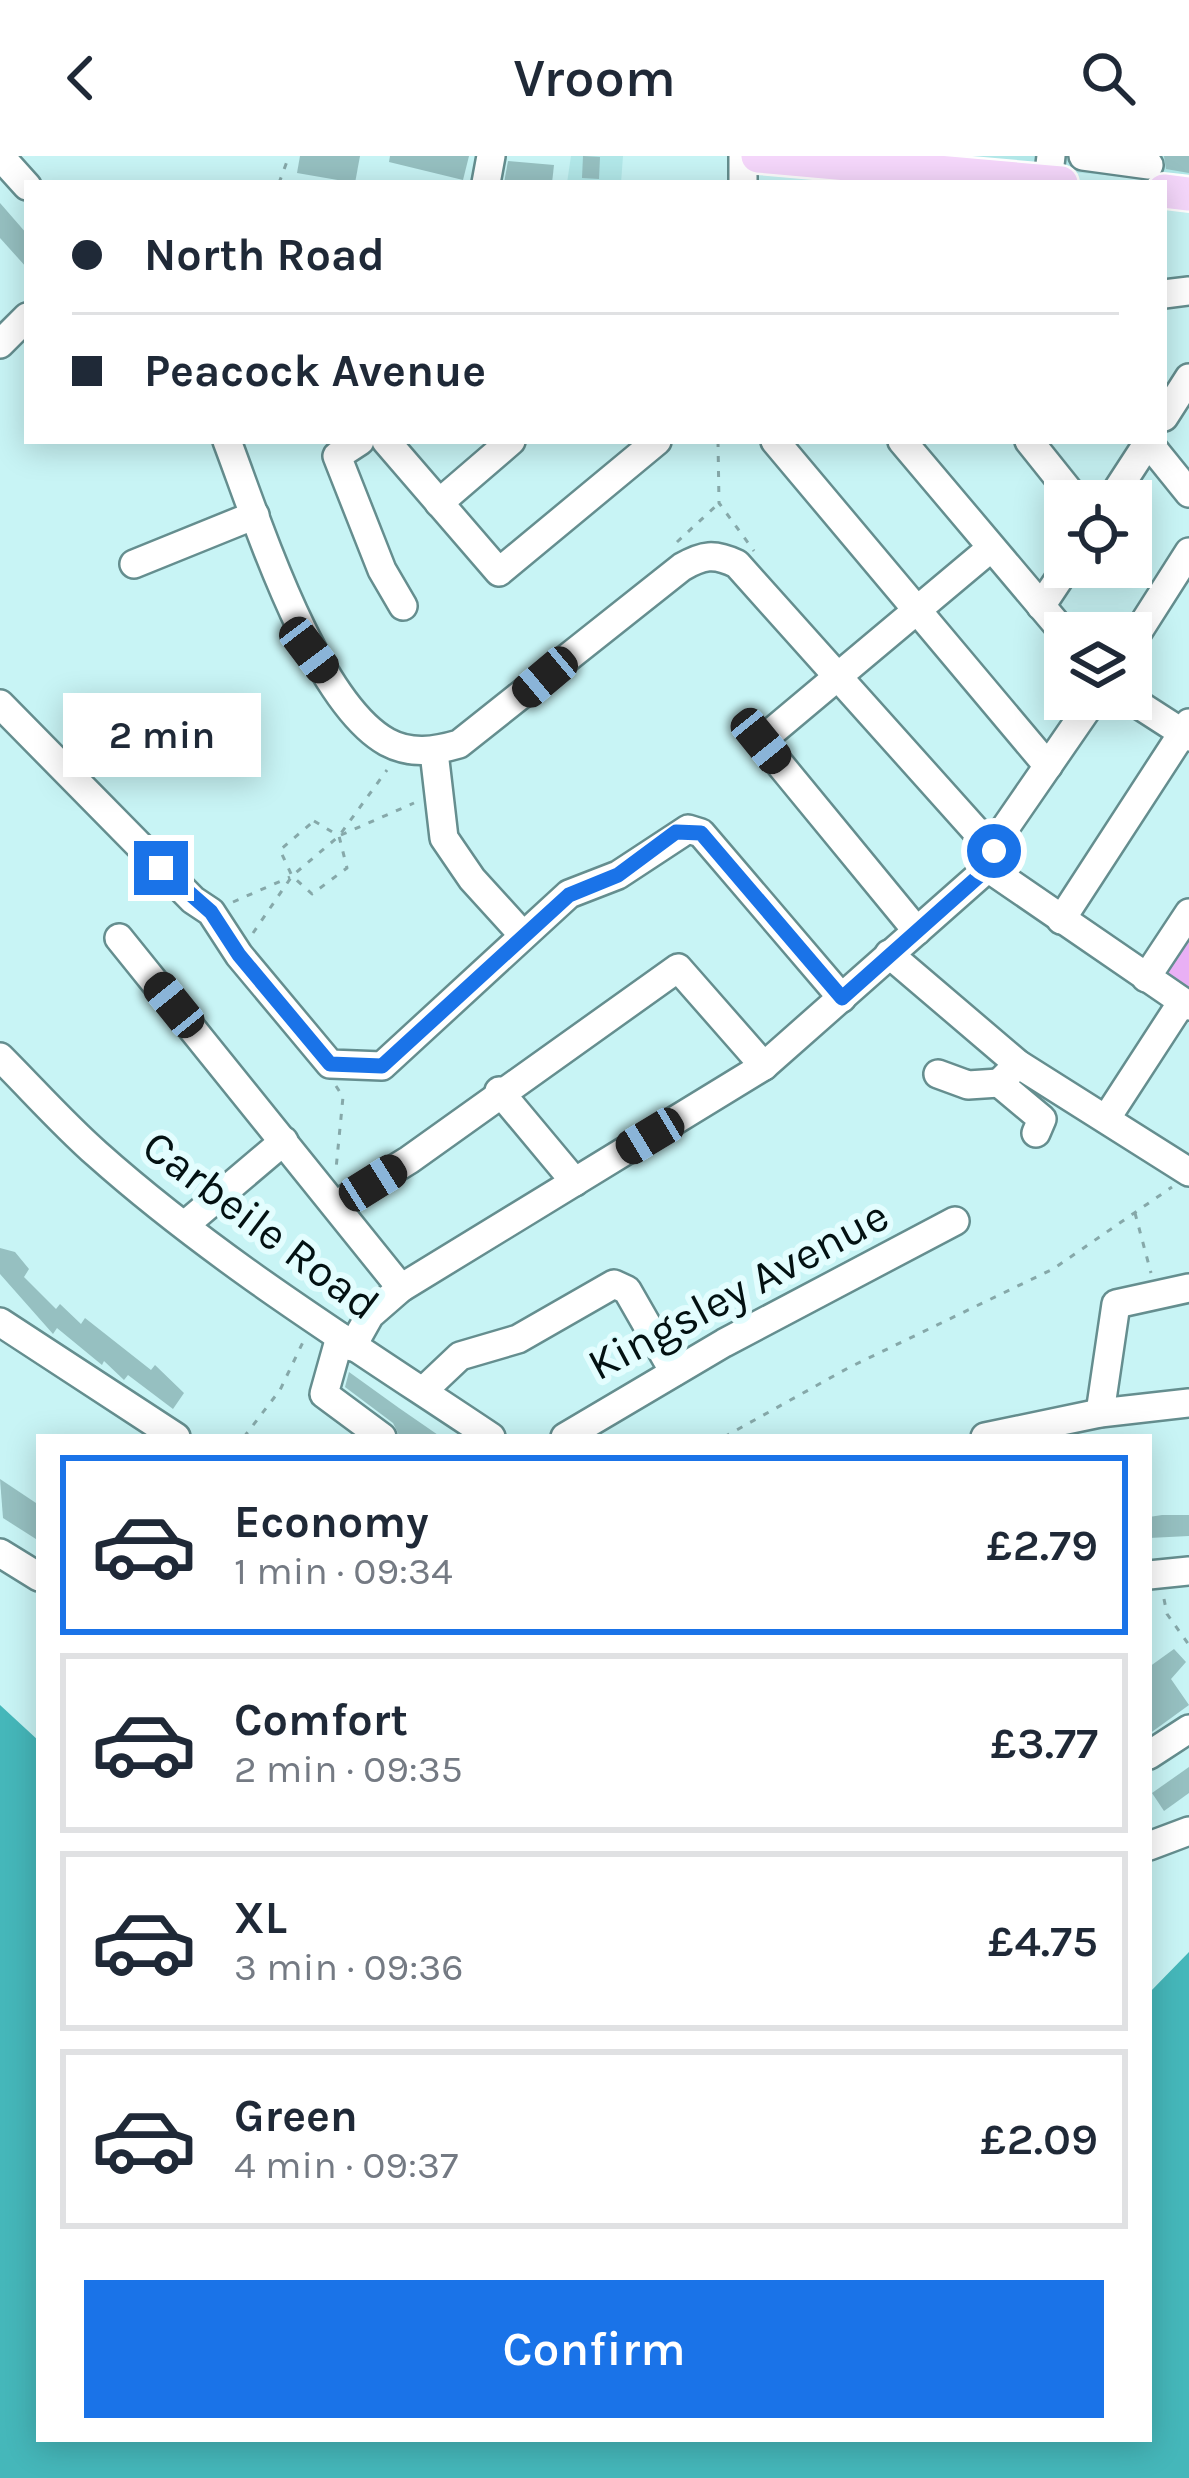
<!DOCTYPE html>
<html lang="en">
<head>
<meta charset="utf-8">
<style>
  body { margin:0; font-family:Karla,sans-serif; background:#f2f2f3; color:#1f2937; height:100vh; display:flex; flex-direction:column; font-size:45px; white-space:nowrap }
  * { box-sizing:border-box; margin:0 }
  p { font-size:39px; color:#747a83 }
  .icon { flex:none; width:66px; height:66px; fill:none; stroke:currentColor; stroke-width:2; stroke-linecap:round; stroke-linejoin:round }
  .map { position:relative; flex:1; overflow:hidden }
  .panel { position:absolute; left:36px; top:1278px; width:1116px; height:1008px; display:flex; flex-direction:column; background:#fff; border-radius:0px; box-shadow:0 6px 30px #0003 }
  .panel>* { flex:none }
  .guide { position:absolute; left:24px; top:24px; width:1143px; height:264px; border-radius:0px; box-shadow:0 6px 30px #0003; display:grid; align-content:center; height:264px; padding:0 48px; background:#fff }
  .tools { position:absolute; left:1044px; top:324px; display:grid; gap:24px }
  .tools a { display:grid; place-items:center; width:108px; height:108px; border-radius:0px; background:#fff; box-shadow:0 6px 30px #0003; font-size:60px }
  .end { position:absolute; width:54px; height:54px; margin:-27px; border:15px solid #1a73e8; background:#fff; box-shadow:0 0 0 6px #fff }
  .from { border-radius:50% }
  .bubble { position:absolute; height:84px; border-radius:0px; background:#fff; box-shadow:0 6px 30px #0003; font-size:39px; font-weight:600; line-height:84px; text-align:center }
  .car { position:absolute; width:36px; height:72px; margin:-36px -18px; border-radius:15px; box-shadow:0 0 9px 3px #0007; background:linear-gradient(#222 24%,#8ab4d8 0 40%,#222 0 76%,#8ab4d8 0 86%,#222 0) }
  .guide b { display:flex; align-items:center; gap:42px; height:114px; font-size:45px }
  .guide b+b { border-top:3px solid #e0e1e3 }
  .guide i { width:30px; height:30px; background:#1f2937 }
  ul { padding:21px 0 0; list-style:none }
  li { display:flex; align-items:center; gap:36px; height:180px; margin:0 24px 18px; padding:0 24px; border:6px solid #e0e1e3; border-radius:0px }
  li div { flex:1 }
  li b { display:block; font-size:45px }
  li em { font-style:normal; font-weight:600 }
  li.current { border-color:#1a73e8 }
  li>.icon { width:108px; height:108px; stroke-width:1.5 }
  .button { display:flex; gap:24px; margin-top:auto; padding:24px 48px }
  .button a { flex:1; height:138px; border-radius:0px; background:#1a73e8; color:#fff; font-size:48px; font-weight:600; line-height:138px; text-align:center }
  header { display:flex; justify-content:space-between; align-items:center; height:156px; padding:0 48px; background:#fff; font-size:54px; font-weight:600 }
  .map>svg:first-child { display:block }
</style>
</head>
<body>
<header><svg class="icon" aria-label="back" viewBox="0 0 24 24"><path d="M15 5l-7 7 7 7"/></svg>Vroom<svg class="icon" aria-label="search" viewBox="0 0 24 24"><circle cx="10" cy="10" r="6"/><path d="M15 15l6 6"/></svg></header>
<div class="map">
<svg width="1189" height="2322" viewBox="0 0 1189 2322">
  <rect width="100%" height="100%" fill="#c8f4f5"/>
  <g fill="#b2e8e9">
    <polygon points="571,0 623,0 621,27 567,27"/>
    <polygon points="1189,0 1189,26 902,2 902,0"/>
  </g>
  <polygon fill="#e9b0f5" points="1189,763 1189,847 1150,821"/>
  <polygon fill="#45b7ba" points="0,1549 39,1585 39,2283 1149,2283 1149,1837 1189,1796 1189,2322 0,2322"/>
  <g fill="#96c0c1">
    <polygon points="300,0 360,0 355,27 297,17"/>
    <polygon points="390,0 469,0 463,24 389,6"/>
    <polygon points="583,0 600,1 599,23 582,22"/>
    <polygon points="1164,0 1189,0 1189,17 1166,13"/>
    <polygon points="508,5 554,9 552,27 504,27"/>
    <polygon points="0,47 27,78 27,112 0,82"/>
    <polygon points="0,1092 15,1096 29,1113 24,1121 56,1153 60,1148 81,1168 85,1162 151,1214 155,1209 184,1237 173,1253 128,1219 124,1224 104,1205 102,1209 57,1172 53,1178 0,1118"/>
    <polygon points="349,1216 399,1252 441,1281 400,1281 393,1267 345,1231"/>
    <polygon points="0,1323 39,1349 39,1385 3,1362"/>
    <polygon points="1162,1359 1189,1359 1189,1380 1149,1382 1149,1361"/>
    <polygon points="1174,1493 1186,1506 1171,1523 1189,1549 1149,1578 1149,1511"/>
    <polygon points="1189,1611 1189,1637 1164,1655 1152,1637"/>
  </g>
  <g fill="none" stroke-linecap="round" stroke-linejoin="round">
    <defs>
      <g id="minor">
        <polyline points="0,0 27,30"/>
        <polyline points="1083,0 1149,9"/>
        <polyline points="1048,26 1051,0"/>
        <polyline points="486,27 491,0"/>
        <polyline points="743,27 743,0"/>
        <polyline points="1164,138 1189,135"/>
        <polyline points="0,188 27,161"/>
        <polyline points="1164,261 1189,222"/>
        <path d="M227 285C257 364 314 545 387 586 411 599 435 595 459 588L682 411C703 399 714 397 737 408L994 695"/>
        <polyline points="360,285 337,300 382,414 403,450"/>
        <polyline points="386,285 499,416 657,285"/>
        <polyline points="775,285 1048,610"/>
        <polyline points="902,285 1065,478"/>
        <polyline points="1029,285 1077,345"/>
        <polyline points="1147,285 1189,337"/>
        <polyline points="1110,345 1149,285"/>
        <polyline points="439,347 511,285"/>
        <polyline points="134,408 255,359"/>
        <polyline points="1041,450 1067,411"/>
        <polyline points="1131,487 1189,396"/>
        <polyline points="1130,543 1189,581"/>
        <polyline points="0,548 193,744 211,756 239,799 330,908 382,910 569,738 618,719 688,673 701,677 842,842"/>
        <polyline points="751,573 917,775"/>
        <polyline points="761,585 991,392"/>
        <polyline points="434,596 444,682 472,723 522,778"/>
        <polyline points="988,712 1189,850"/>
        <polyline points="1061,764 1189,567"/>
        <polyline points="119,782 401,1132"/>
        <polyline points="889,798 1018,908 1189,1016"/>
        <polyline points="1146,822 1189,757"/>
        <path d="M0 901C32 933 63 968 97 998 217 1105 358 1192 491 1281"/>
        <polyline points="1018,908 999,927 1042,963 1036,977"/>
        <polyline points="938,918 968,929 999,927"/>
        <polyline points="499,935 575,1026"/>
        <polyline points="1106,963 1182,846"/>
        <polyline points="336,1049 409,1004 678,812 764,910"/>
        <polyline points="186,1068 284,985"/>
        <polyline points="0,1166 176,1281"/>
        <polyline points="340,1181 324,1238 382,1281"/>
        <polyline points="352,1191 370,1159 401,1132 764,910 988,712 1003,675 1094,543"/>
        <polyline points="423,1235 460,1200 518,1183 614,1128 627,1134 674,1216"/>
        <polyline points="1100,1257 1116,1148 1189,1132"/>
        <polyline points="565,1281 724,1187 955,1065"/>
        <polyline points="985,1281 1100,1257 1189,1247"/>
        <polyline points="0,1397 39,1421"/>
        <polyline points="1149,1419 1189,1415"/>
        <polyline points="1149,1599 1189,1573"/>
        <polyline points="1149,1690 1189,1675"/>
      </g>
      <g id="major">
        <polyline points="758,0 1061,27"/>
        <polyline points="1164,35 1189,38"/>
      </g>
    </defs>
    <use href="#minor" stroke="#658e8f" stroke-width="32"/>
    <use href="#major" stroke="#fff" stroke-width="38"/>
    <g stroke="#86a8a9" stroke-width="3" stroke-dasharray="6 9" stroke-linecap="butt">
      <polyline points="279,27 289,0"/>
      <polyline points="718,285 719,347 754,395"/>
      <polyline points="677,386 718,348"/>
      <polygon points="314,665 339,680 347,712 312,738 292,720 280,694"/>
      <polyline points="341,679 414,647"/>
      <polyline points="233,746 290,721"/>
      <polyline points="253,777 292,720 339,680 387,614"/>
      <polyline points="336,930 343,941 336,1013"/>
      <polyline points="1135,1057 1151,1117"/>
      <polyline points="244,1281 280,1234 303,1186"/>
      <polyline points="724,1281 848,1212 1053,1113 1172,1031"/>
      <polyline points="1164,1443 1167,1458 1189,1489"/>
    </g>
    <use href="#minor" stroke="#fff" stroke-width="27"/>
    <use href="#major" stroke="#f5d7fb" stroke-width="33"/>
  </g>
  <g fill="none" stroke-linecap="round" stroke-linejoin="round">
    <polyline stroke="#1a73e8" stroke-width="15" points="161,712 211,756 239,799 330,908 382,910 569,739 618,719 676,676 701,677 842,842 988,712 994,695"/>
  </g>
  <g text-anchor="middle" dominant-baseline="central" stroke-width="12" stroke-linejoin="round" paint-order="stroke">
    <g font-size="45" fill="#031112" stroke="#e3fdfe">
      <text transform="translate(261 1069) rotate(37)">Carbeile Road</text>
      <text transform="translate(738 1134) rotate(-28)">Kingsley Avenue</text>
    </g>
  </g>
</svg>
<div class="tools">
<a><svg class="icon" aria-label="locate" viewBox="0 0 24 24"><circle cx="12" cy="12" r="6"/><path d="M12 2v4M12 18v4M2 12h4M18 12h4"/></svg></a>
<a><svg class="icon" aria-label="layers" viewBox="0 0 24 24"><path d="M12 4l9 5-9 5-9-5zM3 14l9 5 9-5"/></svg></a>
</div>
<i class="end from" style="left:994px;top:695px"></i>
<i class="end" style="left:161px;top:712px"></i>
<div class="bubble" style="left:63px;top:537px;width:198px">2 min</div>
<i class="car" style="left:309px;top:494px;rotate:143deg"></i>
<i class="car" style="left:545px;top:521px;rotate:230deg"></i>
<i class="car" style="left:761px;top:585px;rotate:141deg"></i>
<i class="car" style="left:174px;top:849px;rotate:321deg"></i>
<i class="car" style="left:650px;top:980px;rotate:239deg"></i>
<i class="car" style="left:373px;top:1027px;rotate:58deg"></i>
<div class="guide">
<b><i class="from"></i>North Road</b>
<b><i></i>Peacock Avenue</b>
</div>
<section class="panel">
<ul>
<li class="current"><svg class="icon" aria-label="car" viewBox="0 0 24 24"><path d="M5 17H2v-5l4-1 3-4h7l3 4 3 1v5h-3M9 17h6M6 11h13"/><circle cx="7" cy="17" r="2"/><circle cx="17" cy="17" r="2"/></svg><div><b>Economy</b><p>1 min · 09:34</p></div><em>£2.79</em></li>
<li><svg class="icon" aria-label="car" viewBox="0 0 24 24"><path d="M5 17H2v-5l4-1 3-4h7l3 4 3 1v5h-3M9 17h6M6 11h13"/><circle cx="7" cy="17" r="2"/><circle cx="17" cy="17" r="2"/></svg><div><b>Comfort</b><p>2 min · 09:35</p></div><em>£3.77</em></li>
<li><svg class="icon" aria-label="car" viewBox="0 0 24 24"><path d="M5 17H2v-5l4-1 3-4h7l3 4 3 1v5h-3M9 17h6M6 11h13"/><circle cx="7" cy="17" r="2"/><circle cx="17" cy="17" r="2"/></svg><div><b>XL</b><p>3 min · 09:36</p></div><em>£4.75</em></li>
<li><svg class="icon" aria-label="car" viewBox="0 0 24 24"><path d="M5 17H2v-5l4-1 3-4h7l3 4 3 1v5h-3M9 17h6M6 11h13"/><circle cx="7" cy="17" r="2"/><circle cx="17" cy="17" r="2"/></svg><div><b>Green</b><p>4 min · 09:37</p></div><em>£2.09</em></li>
</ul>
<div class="button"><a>Confirm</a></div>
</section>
</div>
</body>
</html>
